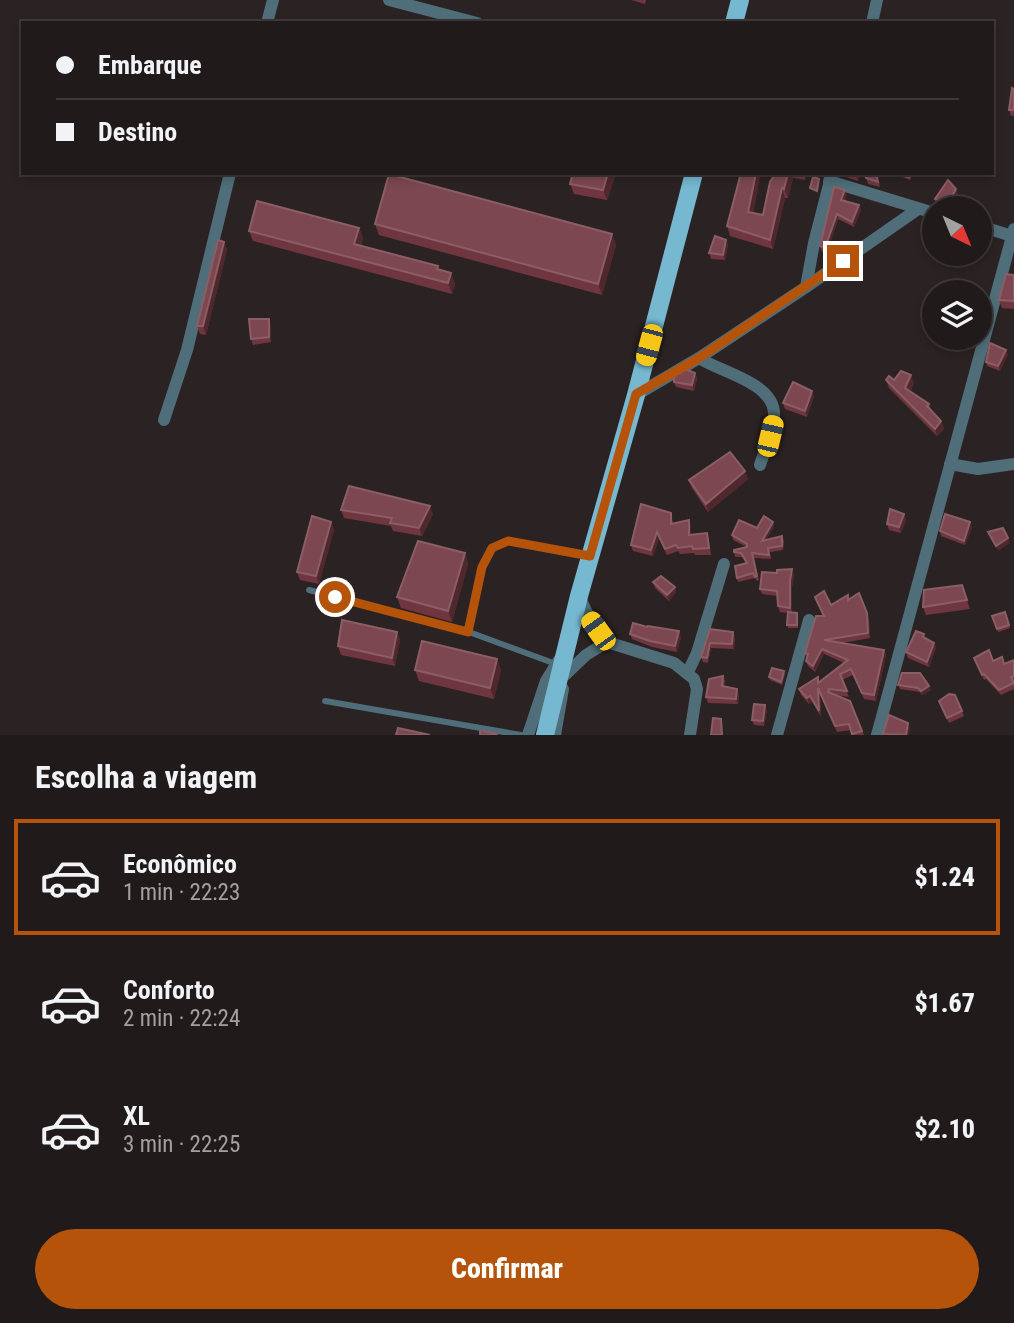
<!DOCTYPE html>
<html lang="pt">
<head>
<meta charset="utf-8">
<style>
  body { margin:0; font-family:"Roboto Condensed",sans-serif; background:#282323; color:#f1f3f6; height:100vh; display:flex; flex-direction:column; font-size:26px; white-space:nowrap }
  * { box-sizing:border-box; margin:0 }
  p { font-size:23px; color:#a2a1a2 }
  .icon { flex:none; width:38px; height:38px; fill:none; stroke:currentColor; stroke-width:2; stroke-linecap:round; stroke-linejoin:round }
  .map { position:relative; height:735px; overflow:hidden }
  .side { display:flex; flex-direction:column; background:#201a1a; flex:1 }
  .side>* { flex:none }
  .guide { position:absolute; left:21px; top:21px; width:973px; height:154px; border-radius:0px; box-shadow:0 4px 10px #0003,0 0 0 2px #3d3839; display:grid; align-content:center; height:154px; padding:0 35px; background:#201a1a }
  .needle { width:46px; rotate:137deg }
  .buttons { position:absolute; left:922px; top:196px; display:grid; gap:14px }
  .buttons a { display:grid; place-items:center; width:70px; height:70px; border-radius:50%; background:#201a1a; box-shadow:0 4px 10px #0003,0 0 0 2px #3d3839; font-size:35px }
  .end { position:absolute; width:32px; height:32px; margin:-16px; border:9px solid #b45309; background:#fff; box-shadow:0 0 0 4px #fff }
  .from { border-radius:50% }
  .car { position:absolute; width:21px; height:42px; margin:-21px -10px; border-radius:9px; box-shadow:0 0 5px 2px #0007; background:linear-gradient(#f5c518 24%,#345 0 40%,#f5c518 0 76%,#345 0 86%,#f5c518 0) }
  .guide b { display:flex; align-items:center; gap:24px; height:66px; font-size:26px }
  .guide b+b { border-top:2px solid #3d3839 }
  .guide i { width:18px; height:18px; background:#f1f3f6 }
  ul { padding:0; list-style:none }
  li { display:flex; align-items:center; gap:21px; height:116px; margin:0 14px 10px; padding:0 21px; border:4px solid transparent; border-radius:0px }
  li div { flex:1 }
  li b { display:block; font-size:26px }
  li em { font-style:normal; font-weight:800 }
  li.current { border-color:#b45309 }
  li>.icon { width:63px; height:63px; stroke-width:1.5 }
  h2 { padding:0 35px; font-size:32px; line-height:84px }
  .cta { display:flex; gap:14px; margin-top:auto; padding:14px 35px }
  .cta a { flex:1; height:80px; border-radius:42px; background:#b45309; color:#fff; font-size:28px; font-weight:800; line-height:80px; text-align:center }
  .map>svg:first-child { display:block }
</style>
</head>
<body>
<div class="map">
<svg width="1014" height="735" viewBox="0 0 1014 735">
  <rect width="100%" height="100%" fill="#2b2223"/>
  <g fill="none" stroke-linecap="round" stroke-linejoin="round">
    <g stroke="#4f6e79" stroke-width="6">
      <polyline points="309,590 469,632 556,664"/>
      <polyline points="469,632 482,567 492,548 508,541 588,556"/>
      <polyline points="325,701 521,735"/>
    </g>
    <g stroke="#4f6e79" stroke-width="12">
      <polyline points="389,0 477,23"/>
      <polyline points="267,23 273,0"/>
      <polyline points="872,23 877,0"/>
      <polyline points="829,181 934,213"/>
      <polyline points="980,226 1012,236"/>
      <polyline points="806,287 918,209"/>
      <path d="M699 358C722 373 776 383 774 416 774 433 765 449 760 465"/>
      <polyline points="636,395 699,358 806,287 814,243 832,173"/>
      <polyline points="164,420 187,350 230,173"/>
      <polyline points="950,464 978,469 1014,464"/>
      <polyline points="579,596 590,619 607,642 674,663 694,679 697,689 690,735"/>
      <polyline points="688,672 697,653 724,564"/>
      <polyline points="565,675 586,655 607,642"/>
      <polyline points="528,735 546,681 559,660"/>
      <polyline points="555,735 563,689"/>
      <polyline points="777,735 809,620"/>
      <polyline points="877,735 1014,229"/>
    </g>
    <g stroke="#75b8d0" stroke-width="18">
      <polyline points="734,23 740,0"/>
      <polyline points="545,735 579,596 636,395 694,173"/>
    </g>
  </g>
  <g fill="#70363f">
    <polygon points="631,0 646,0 645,4"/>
    <polygon points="1014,89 1014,116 1011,116 1009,110"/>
    <polygon points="616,173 607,200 574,194 570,184"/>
    <polygon points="776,173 806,173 806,175 805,180 793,178 788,198 785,198 773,249 730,236 727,226 753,213 763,215"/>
    <polygon points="840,173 861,173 858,181 840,175"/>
    <polygon points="864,173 877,173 880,187 868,184"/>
    <polygon points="913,173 910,180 902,177 901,175"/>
    <polygon points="958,194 950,208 942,208 937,205 935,199"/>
    <polygon points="847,196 844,201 861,210 854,227 838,219 827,253 821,251 820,246"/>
    <polygon points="375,224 612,234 616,245 602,295 379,235"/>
    <polygon points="359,228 363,238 361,246 438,266 439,270 451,273 455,284 452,294 253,241 249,231"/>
    <polygon points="726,240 728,245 725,260 711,259 709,253"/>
    <polygon points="224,242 227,250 206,335 200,334 197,326"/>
    <polygon points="1014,275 1014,309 1002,308 999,300"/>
    <polygon points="271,325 271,342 253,345 251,339"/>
    <polygon points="1008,354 1000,371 987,366 986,362"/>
    <polygon points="695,373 697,379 694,391 676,387 674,382"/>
    <polygon points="886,380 894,380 914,383 910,391 929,404 931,411 941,421 944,429 937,436 889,388"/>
    <polygon points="814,396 807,417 785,409 783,403"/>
    <polygon points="745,471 748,479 708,512 692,488 689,480"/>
    <polygon points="341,510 433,514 422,536 393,531 391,526 344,518"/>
    <polygon points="671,513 673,523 689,520 691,527 691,534 707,533 709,540 711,555 695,555 694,553 680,554 678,551 667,555 659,538 653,556 633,551 631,545"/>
    <polygon points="904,514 906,520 901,533 889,530 887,524"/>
    <polygon points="331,522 334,530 319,584 300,580 297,572"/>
    <polygon points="774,526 766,540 782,536 784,541 783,550 770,552 771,559 754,558 759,580 757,581 755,578 738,582 737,578 746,563 743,557 735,557 734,552 747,547 733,540 732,535 757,528"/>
    <polygon points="972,527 965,545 941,536 940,531"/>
    <polygon points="465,553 468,564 452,622 401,608 397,597"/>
    <polygon points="794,575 792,587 792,612 797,613 798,615 798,628 788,628 787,625 788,613 780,612 778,606 777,596 762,594 760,589"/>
    <polygon points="653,582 675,587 676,592 669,601 655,588"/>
    <polygon points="962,585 970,609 926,615 923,607"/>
    <polygon points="850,599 869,619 870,638 842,643 884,650 886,655 876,701 864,699 853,675 842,680 849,697 836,695 850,701 864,735 852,735 851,730 837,732 820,693 821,717 812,701 809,704 801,695 799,689 820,682 844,663 824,654 815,672 808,666 806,661 807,657 805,653 823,616 831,605"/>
    <polygon points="1005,612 1010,628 998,632 992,616"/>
    <polygon points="647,627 681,637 677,652 652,647 632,639 630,634"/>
    <polygon points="710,629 733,632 735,637 734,649 711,648 708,663 703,662 701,657"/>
    <polygon points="397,632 400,640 395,666 341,655 338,646"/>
    <polygon points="925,638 934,643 936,648 929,667 908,658 906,652"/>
    <polygon points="974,658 1004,664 1014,660 1014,689 1001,695 986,679 984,680"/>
    <polygon points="497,659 501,670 494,699 419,681 415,670"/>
    <polygon points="784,671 785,674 782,685 770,680 769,677"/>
    <polygon points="723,676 725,681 724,687 739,694 738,704 708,703 706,697"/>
    <polygon points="898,685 931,690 922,695 920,692 900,689"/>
    <polygon points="941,706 962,711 964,716 949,723"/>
    <polygon points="767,710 764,726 754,725 752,720"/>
  </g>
  <g fill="#50272d">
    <polygon points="608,173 616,173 607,200 603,190"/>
    <polygon points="756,173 761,173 752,221 748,212"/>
    <polygon points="788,173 792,173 793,178 788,198 784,189"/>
    <polygon points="857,173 861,173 858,181 856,176"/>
    <polygon points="782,188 785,198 773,249 770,240"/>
    <polygon points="956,189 958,194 950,208 947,208 946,206"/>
    <polygon points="845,190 847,196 843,205 841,200"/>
    <polygon points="859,205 861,210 854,227 852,222"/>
    <polygon points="837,214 838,219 827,253 825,248"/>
    <polygon points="359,228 363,238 358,255 354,244"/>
    <polygon points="612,234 616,245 602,295 598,284"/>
    <polygon points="726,240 728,245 725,260 723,255"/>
    <polygon points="224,242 227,250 206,335 203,326"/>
    <polygon points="451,273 455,284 452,294 448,283"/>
    <polygon points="269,319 271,325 271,342 269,337"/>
    <polygon points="1006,350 1008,354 1000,371 998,366"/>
    <polygon points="695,373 697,379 694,391 692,385"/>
    <polygon points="911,375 914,383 908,395 905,388"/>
    <polygon points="812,391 814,396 807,417 805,411"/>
    <polygon points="941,421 944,429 937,436 935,429"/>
    <polygon points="745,471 748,479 708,512 706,504"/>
    <polygon points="430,506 433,514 422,536 419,528"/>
    <polygon points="904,514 906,520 901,533 899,527"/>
    <polygon points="689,520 691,527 691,541 689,535"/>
    <polygon points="331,522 334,530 319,584 316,576"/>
    <polygon points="773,522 774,526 763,545 762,541"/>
    <polygon points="970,522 972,527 965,545 964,541"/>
    <polygon points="657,532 659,538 653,556 651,550"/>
    <polygon points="1008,538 1010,543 998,551 996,546"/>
    <polygon points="465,553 468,564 452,622 448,611"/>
    <polygon points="792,569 794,575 792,587 792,613 790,608 790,581"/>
    <polygon points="675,587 676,592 669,601 667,595"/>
    <polygon points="867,613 869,619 870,638 868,633"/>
    <polygon points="679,631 681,637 677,652 675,646"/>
    <polygon points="397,632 400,640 395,666 392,658"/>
    <polygon points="733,632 735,637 734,649 732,644"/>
    <polygon points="710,643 711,648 708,663 707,658"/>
    <polygon points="934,643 936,648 929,667 927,662"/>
    <polygon points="822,649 824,654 815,672 813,666"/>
    <polygon points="884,650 886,655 876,701 874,695"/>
    <polygon points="497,659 501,670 494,699 490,688"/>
    <polygon points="929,686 931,690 922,695 921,691"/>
    <polygon points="818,688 820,693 821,717 819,711"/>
    <polygon points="737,689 739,694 738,704 736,699"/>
    <polygon points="810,696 812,701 809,704 807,698"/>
    <polygon points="765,705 767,710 764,726 763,721"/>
    <polygon points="908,723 910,728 909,735 906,735"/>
  </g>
  <g fill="#7c4750" stroke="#8b5e65" stroke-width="2">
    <polygon points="1012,88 1014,89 1014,110 1009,110"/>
    <polygon points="573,173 608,173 603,190 570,184"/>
    <polygon points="741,173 756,173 748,212 763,215 770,182 776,173 788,173 784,189 782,188 770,240 727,226"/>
    <polygon points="864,173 876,173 878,182 866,178"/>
    <polygon points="901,173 911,173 909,177 901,175"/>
    <polygon points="389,174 612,234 598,284 375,224"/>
    <polygon points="813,177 819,179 817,191 810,188"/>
    <polygon points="948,180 956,189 946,206 935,199"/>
    <polygon points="834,187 845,190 841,200 859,205 852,222 837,214 825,248 820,246"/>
    <polygon points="257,201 359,228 354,244 438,266 437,269 451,273 448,283 249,231"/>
    <polygon points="715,236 726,240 723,255 709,253"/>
    <polygon points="218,240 224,242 203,326 197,326"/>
    <polygon points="1006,274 1014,275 1014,301 999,300"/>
    <polygon points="249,319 269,319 269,337 251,339"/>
    <polygon points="990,343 1006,350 998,366 986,362"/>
    <polygon points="685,369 695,373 692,385 674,382 674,376"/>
    <polygon points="901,371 911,375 905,388 929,404 927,406 941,421 935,429 886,380 889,376 894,380"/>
    <polygon points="793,382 812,391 805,411 783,403"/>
    <polygon points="730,452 745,471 706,504 689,480"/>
    <polygon points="349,486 430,506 419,528 390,523 392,518 341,510"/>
    <polygon points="641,504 671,513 671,524 689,520 689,535 707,533 709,548 693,549 692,546 678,548 676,545 665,549 657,532 651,550 631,545"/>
    <polygon points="890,509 904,514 899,527 887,524"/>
    <polygon points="945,514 970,522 964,541 940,531"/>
    <polygon points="312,516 331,522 316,576 297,572"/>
    <polygon points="764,516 773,522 762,541 782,536 782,546 768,548 769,555 752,553 757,576 755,577 753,573 737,578 735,566 747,563 741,553 734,552 734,550 747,547 747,544 732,535 739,520 757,528"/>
    <polygon points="1003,528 1008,538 996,546 988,532"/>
    <polygon points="418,541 465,553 448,611 397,597"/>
    <polygon points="792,569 790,581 790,608 778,606 777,591 760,589 762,572 777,573 777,570"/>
    <polygon points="661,576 675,587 667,595 653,582"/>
    <polygon points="962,585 967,600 923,607 924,590"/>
    <polygon points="824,591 831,605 848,595 848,600 859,593 867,613 868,633 824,640 884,650 874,695 862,693 851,669 840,674 847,691 829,689 828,692 850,701 862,731 852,734 849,724 835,726 818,688 819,711 810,696 807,698 799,689 818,677 818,683 848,660 822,649 813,666 806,661 808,654 805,653 816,616 824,616 815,597"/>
    <polygon points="788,612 797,613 797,625 787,625"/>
    <polygon points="1005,612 1009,625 997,629 992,616"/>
    <polygon points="342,620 397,632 392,658 338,646"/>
    <polygon points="633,623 647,627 648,626 679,631 675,646 650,641 630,634"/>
    <polygon points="710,629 733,632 732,644 710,643 707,658 701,657"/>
    <polygon points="916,631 924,634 923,637 934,643 927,662 906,652"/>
    <polygon points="422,641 497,659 490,688 415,670"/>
    <polygon points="989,650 993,661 1002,657 1004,664 1014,660 1014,676 1011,677 1014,683 999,690 984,674 982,675 974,658"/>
    <polygon points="772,668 784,671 781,682 769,677"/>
    <polygon points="902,673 920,673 929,686 921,691 918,688 898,685"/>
    <polygon points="723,676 722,686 737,689 736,699 706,697 709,679"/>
    <polygon points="949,694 955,695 962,711 947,718 939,701"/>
    <polygon points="754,704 765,705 763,721 752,720"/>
    <polygon points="889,715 908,723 906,735 883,734"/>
    <polygon points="713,718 721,719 722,735 711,735"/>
    <polygon points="398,728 430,735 396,735"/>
    <polygon points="480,731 497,734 496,735 480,735"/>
  </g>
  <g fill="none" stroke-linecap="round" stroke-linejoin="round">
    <polyline stroke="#b45309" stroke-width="9" points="335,597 468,632 482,567 492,548 508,541 590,556 636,394 699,358 843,261"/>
  </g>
</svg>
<div class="buttons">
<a><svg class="needle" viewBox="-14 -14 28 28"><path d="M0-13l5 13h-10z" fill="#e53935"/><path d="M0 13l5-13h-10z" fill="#a2a1a2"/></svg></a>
<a><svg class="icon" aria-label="layers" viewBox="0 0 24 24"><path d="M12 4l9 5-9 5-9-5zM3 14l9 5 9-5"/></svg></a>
</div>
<i class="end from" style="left:335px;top:597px"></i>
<i class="end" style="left:843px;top:261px"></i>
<i class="car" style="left:649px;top:345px;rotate:195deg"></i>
<i class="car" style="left:770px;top:436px;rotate:13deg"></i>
<i class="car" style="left:598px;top:631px;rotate:324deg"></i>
<div class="guide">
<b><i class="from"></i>Embarque</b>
<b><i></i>Destino</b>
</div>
</div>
<section class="side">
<h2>Escolha a viagem</h2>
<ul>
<li class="current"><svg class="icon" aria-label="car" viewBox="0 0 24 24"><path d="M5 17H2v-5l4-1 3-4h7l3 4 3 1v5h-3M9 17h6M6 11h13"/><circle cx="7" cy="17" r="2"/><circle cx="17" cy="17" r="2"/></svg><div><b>Econômico</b><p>1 min · 22:23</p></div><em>$1.24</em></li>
<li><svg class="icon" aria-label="car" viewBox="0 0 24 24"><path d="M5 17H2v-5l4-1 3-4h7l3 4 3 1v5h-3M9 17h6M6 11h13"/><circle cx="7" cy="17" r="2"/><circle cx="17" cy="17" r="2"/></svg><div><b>Conforto</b><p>2 min · 22:24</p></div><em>$1.67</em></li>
<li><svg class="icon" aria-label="car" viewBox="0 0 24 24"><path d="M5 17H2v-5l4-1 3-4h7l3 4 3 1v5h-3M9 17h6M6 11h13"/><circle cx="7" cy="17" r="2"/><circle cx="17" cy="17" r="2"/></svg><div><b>XL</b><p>3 min · 22:25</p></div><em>$2.10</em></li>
</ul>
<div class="cta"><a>Confirmar</a></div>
</section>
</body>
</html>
